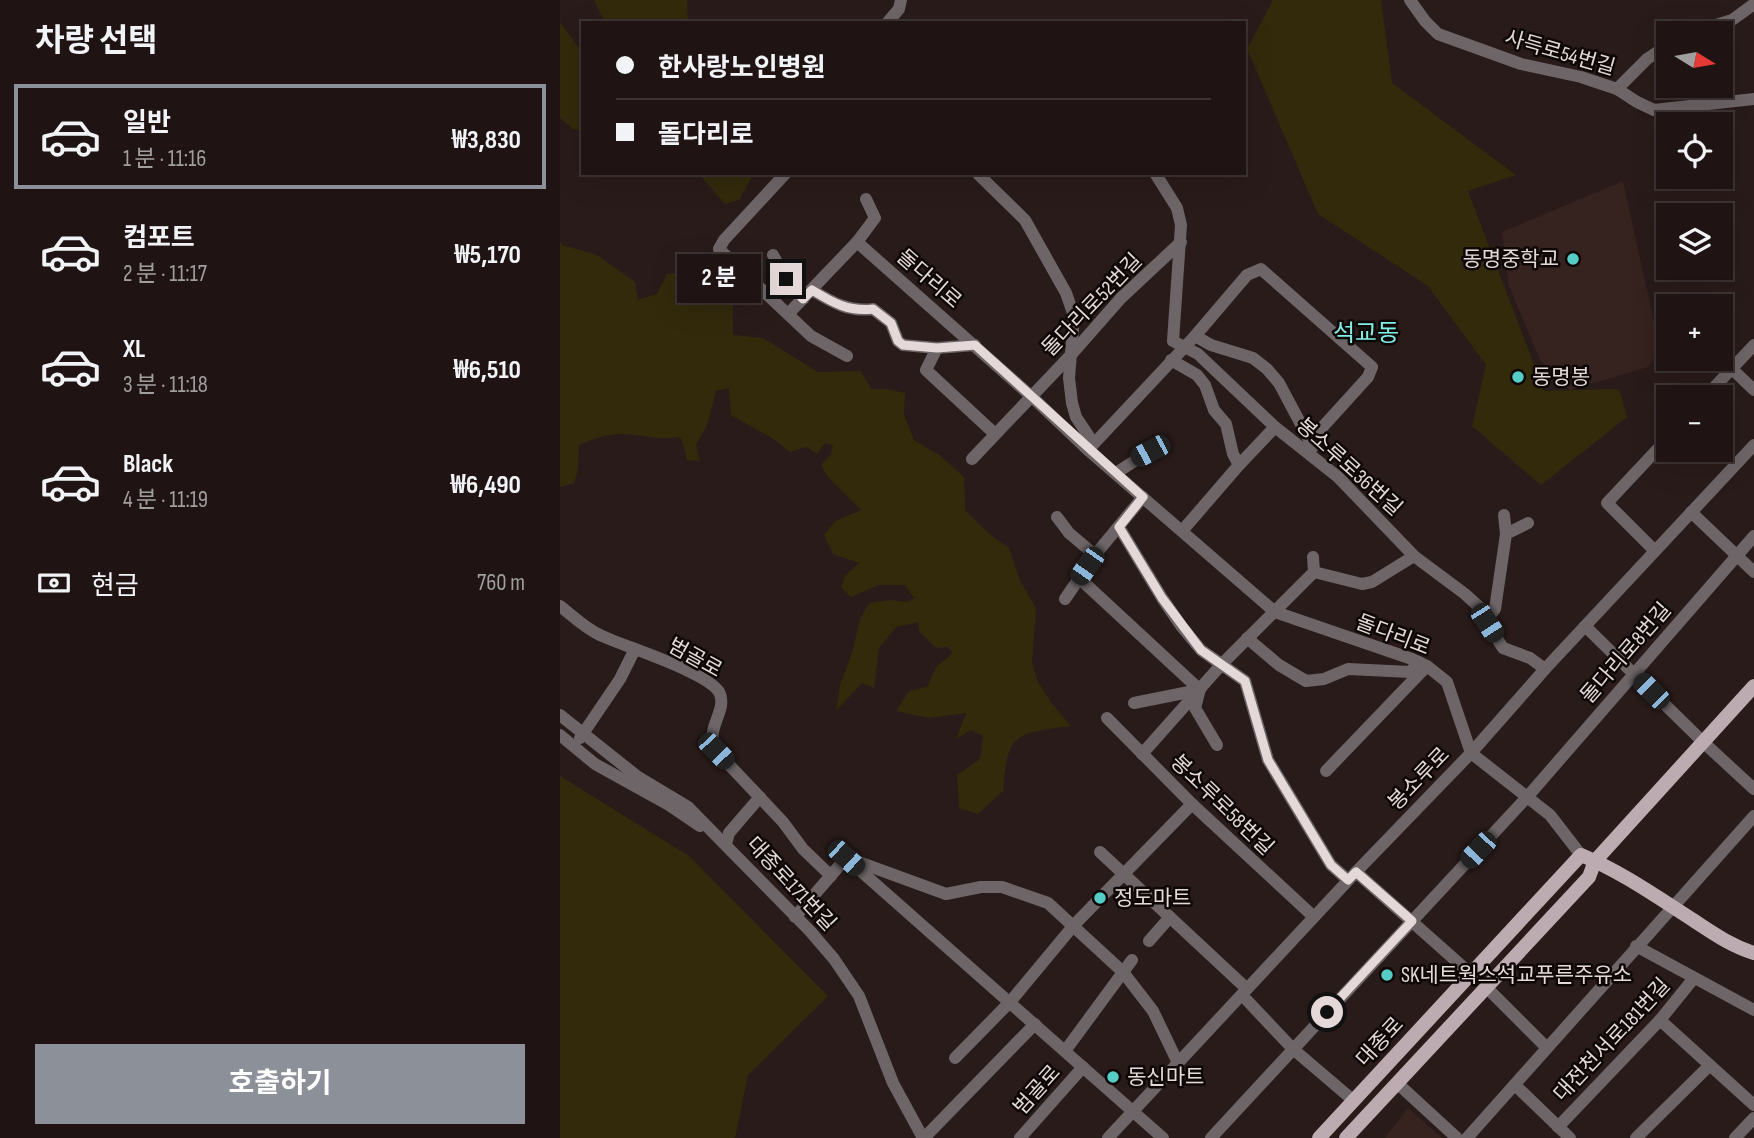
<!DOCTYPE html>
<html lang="ko">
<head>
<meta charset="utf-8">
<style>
  body { margin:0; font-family:"Sofia Sans Condensed","Noto Sans KR",sans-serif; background:#271d1c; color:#f1f3f6; height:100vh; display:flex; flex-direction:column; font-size:26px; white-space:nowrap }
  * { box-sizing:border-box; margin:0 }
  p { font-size:23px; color:#a19ea0 }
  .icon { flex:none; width:38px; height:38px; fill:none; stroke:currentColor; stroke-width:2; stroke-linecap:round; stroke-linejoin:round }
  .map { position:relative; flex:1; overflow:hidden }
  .drawer { display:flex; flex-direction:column; background:#1f1413; width:560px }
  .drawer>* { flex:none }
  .top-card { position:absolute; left:21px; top:21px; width:665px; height:154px; border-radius:0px; box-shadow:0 7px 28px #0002,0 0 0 2px #3c3333; display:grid; align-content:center; height:154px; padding:0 35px; background:#1f1413 }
  .needle { width:46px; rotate:101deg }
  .fabs { position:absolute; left:1096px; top:21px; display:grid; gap:14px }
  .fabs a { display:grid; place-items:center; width:77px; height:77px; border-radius:0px; background:#1f1413; box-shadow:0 7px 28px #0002,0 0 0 2px #3c3333; font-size:35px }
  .end { position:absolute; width:32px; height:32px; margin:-16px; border:9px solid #e4d9d8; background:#111; box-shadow:0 0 0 4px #111 }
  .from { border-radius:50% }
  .bubble { position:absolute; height:49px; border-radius:0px; background:#1f1413; box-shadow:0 7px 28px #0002,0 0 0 2px #3c3333; font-size:23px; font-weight:700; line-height:49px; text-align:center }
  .car { position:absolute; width:21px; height:42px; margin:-21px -10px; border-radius:9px; box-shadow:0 0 5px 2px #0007; background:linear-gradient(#222 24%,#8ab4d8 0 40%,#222 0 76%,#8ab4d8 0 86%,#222 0) }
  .top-card b { display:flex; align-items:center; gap:24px; height:66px; font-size:26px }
  .top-card b+b { border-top:2px solid #3c3333 }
  .top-card i { width:18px; height:18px; background:#f1f3f6 }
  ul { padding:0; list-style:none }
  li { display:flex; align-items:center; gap:21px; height:105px; margin:0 14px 10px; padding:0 21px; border:4px solid transparent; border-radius:0px }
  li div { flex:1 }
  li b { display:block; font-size:26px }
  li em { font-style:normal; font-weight:700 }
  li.on { border-color:#8c9099 }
  li>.icon { width:63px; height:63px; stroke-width:1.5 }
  h2 { padding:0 35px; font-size:32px; line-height:84px }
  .pay { display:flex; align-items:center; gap:18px; height:77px; padding:0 35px; font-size:26px }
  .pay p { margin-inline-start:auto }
  .button { display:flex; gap:14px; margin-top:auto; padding:14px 35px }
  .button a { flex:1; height:80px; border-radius:0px; background:#8c9099; color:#fff; font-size:28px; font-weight:700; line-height:80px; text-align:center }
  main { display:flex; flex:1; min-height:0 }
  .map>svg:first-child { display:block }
</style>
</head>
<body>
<main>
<section class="drawer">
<h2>차량 선택</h2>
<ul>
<li class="on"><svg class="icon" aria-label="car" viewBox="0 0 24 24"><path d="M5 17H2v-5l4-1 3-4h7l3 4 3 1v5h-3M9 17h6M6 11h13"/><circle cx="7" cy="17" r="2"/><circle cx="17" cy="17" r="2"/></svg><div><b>일반</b><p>1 분 · 11:16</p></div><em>₩3,830</em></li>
<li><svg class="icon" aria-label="car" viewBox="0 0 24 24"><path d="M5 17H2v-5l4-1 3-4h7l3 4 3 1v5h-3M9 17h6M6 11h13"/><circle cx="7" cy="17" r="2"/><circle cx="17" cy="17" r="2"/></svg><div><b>컴포트</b><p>2 분 · 11:17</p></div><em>₩5,170</em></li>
<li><svg class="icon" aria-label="car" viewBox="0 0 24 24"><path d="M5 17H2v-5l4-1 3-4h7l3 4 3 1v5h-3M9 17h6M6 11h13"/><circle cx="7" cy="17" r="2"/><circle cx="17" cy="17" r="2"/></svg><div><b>XL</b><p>3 분 · 11:18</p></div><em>₩6,510</em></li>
<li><svg class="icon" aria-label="car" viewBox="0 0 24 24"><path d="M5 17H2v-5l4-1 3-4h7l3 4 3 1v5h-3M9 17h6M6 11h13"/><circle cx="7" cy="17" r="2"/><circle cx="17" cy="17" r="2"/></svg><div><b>Black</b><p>4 분 · 11:19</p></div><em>₩6,490</em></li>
</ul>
<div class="pay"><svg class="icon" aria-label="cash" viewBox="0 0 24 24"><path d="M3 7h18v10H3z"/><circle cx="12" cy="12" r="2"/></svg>현금<p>760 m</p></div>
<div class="button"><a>호출하기</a></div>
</section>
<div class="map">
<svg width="1194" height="1138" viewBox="0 0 1194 1138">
  <rect width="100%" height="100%" fill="#291b19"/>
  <g fill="#36221e">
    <polygon points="1063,181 1100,349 1088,367 1010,390 980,360 949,286 942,232"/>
    <polygon points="848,1108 882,1138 825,1138"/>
  </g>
  <g fill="#332a0c">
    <polygon points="34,0 127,0 128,23 45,23"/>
    <polygon points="713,0 821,0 832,83 956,175 908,191 984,391 1059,389 1067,417 981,485 912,426 926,365 868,286 758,214 687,49"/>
    <polygon points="0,22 23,54 23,131 13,129 0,118"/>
    <polygon points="138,173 194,173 179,200 165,204"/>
    <path d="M0 241 2 245 37 255 75 282 78 300 97 294 107 274 127 271 160 285 173 305V335L203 338 258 372 300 371 312 389H326L345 393 344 415 354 440 379 455 404 477 405 510 428 533 449 548 460 581 476 608 472 663 478 682 493 705 511 726C456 733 447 732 443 791L418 814 399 808 397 775 420 759 423 736 411 730 396 739 406 713 369 718 336 711 349 691 367 687 376 667 393 653 387 647 376 648 359 631 358 622 336 627 319 648 314 688 302 683 276 711 280 685 292 653 300 619 309 603 330 600 347 602 354 598 345 585H319L291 597 281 587 285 576 299 563 273 554 264 535 275 521 301 510 268 477 261 465 271 454 273 445 265 443 257 454 246 447 230 452 215 440 171 415 169 388 156 391 147 426 136 445 140 461 127 460 121 437C95 441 88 435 64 434 49 433 32 439 19 445L18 469 14 483 0 487Z"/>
    <polygon points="0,776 129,856 268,996 188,1075 175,1138 0,1138"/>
  </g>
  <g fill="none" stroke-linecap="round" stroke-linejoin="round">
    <g stroke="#6d6567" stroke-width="12">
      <polyline points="850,0 865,21 878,34 961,64 1021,77 1057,89 1077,102 1094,110 1194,99"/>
      <polyline points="327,23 339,9 341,0"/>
      <polyline points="1130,33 1172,20 1194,4"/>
      <polyline points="1057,89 1087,59 1108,45"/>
      <polyline points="226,173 164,240 159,249 251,336 287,356"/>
      <polyline points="417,173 465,220 506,293 514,316 509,378 512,403 516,417 530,438 525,447"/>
      <polyline points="595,173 617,208 621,225 613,341 638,354 715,427 778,477 854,556 905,594 929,616 927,623 943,648 970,658 985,669"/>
      <polyline points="297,242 471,396 528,450 715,612 852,659 867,666 887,682 911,753 990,815 1021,855"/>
      <polyline points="213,255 226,279 243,299"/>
      <path d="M252 290C273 303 289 312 313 309L331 323 338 341 343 345 377 348 415 345"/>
      <polyline points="229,313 297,242 315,218 306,199"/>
      <polyline points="635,336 651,345 693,358 707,369 719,383 753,447"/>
      <polyline points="377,348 366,370 435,434"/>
      <polyline points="611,360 637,375 645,385 654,410 666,424 673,454 679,465"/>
      <polyline points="1172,369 1194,390"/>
      <polyline points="1145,397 1194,345"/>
      <polyline points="528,450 635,336 687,275 701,269 812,367 808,377 749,442"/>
      <polyline points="412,459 510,356 561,298 621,242"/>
      <polyline points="556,473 590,451"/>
      <polyline points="1131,512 1194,572"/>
      <polyline points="944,515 946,534"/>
      <polyline points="497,517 509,533 535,555"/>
      <polyline points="559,527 602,598 622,627 641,650 685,681 708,760 771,865 788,880"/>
      <polyline points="622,531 679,465 715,427"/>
      <polyline points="1095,551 1047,503 1108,438"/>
      <polyline points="753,557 754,572"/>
      <polyline points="519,578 640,690"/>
      <polyline points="505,599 535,555 583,497"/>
      <path d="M0 606C13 616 25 628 40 635 62 646 152 673 160 694 167 712 144 729 156 751L223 822 243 849 271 876"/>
      <polyline points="929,616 935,609 946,534 968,523"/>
      <polyline points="1025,626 1143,742 1194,789"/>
      <polyline points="687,638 719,665 746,681 764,679 788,669 850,672 859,662"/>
      <polyline points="639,693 635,708 657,745"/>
      <polyline points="574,703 639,690"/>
      <polyline points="0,715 78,777 128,807 250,931 274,959 299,996 333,1083 363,1138"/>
      <polyline points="547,718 632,804 754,917"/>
      <polyline points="0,735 35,764 109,805 140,826"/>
      <polyline points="20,738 60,679 75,649"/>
      <polyline points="582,754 661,665 754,572 802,584 812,582 854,556"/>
      <polyline points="766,771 864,669"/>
      <polyline points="166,844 169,833 200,797"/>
      <polyline points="540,852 687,989"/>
      <polyline points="286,858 603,1138"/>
      <polyline points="293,860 386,894 421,887 442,887 488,903 563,972 593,1011 618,1063"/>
      <polyline points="796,872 912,975"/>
      <polyline points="235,917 286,858"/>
      <polyline points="589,941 610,917"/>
      <polyline points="1076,946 1194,1010"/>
      <polyline points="927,988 986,1047"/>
      <polyline points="682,995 733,1049 794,1101"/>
      <polyline points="1100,1020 1194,1105"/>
      <polyline points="505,1051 572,960"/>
      <polyline points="395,1058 450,1002 514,925 632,804"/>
      <polyline points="837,1083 897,1138"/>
      <polyline points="955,1085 1010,1138"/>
      <polyline points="998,1127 1100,1020 1134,978"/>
      <polyline points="364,1138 475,1024"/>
      <polyline points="460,1138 523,1067"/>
      <polyline points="548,1138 796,872 911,753 985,669 1194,445"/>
      <polyline points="651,1138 968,796 1194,536"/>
      <polyline points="907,1138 1194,816"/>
      <polyline points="1076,1138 1149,1066"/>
      <polyline points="1175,1138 1194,1118"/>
    </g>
    <g stroke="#bcacb1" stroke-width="14">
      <path d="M759 1138 1021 855C1060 871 1097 897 1133 920 1153 933 1171 946 1194 953"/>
      <polyline points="786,1138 1029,877 1035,861 1194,686"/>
    </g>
  </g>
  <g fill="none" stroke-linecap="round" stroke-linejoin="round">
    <path stroke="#e4d9d8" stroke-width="9" d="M226 279 243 299 252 290C273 303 289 312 313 309L331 323 338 341 343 345 377 348 415 345 583 497 559 527 602 598 641 650 685 681 708 760 771 865 788 880 796 872 852 921 767 1012"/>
  </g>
  <g fill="#55cdc6" stroke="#0d0706" stroke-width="2.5">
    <circle cx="1013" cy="259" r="7"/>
    <circle cx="958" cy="377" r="7"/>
    <circle cx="540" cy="898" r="7"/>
    <circle cx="827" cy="975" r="7"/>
    <circle cx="553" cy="1077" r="7"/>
  </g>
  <g text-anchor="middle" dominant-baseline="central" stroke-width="5" stroke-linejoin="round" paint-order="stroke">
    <g font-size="21" fill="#e4d9d8" stroke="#0d0706">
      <text transform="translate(1000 53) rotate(16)">사득로54번길</text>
      <text transform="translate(369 279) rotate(41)">돌다리로</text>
      <text transform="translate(532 305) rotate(-46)">돌다리로52번길</text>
      <text transform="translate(789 467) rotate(42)">봉소루로36번길</text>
      <text transform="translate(833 635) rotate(21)">돌다리로</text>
      <text transform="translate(1066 653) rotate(-49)">돌다리로8번길</text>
      <text transform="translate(135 658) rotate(29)">범골로</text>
      <text transform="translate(859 779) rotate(-46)">봉소루로</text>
      <text transform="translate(662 805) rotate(44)">봉소루로58번길</text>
      <text transform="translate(231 884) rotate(47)">대종로171번길</text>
      <text transform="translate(1052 1040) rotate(-47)">대전천서로181번길</text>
      <text transform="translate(820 1042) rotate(-47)">대종로</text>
      <text transform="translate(477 1090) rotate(-48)">범골로</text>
    </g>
    <g font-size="21" fill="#e4d9d8" stroke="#0d0706" text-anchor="start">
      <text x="999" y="259" text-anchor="end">동명중학교</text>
      <text x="972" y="377">동명봉</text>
      <text x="554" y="898">정도마트</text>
      <text x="841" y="975">SK네트웍스석교푸른주유소</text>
      <text x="567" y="1077">동신마트</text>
    </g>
    <g font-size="24" fill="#83eee6" stroke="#0d0706">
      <text x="806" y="333">석교동</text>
    </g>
  </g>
</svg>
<div class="fabs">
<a><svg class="needle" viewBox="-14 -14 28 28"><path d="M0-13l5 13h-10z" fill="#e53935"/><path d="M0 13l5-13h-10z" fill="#a19ea0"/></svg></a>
<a><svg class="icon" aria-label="locate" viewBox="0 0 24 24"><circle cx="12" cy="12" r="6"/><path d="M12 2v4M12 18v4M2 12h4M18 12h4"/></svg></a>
<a><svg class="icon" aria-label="layers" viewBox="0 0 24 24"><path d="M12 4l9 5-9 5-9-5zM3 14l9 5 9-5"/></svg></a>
<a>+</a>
<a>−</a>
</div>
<i class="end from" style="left:767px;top:1012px"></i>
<i class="end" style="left:226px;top:279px"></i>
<div class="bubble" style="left:117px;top:254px;width:84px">2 분</div>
<i class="car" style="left:590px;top:451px;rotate:242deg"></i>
<i class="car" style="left:527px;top:566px;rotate:215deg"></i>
<i class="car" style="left:927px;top:623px;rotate:147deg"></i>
<i class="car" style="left:1091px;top:691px;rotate:315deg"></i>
<i class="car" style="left:156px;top:751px;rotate:136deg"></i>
<i class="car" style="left:918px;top:850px;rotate:223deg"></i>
<i class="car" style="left:286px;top:858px;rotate:132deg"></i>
<div class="top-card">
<b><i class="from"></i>한사랑노인병원</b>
<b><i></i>돌다리로</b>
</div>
</div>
</main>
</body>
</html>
